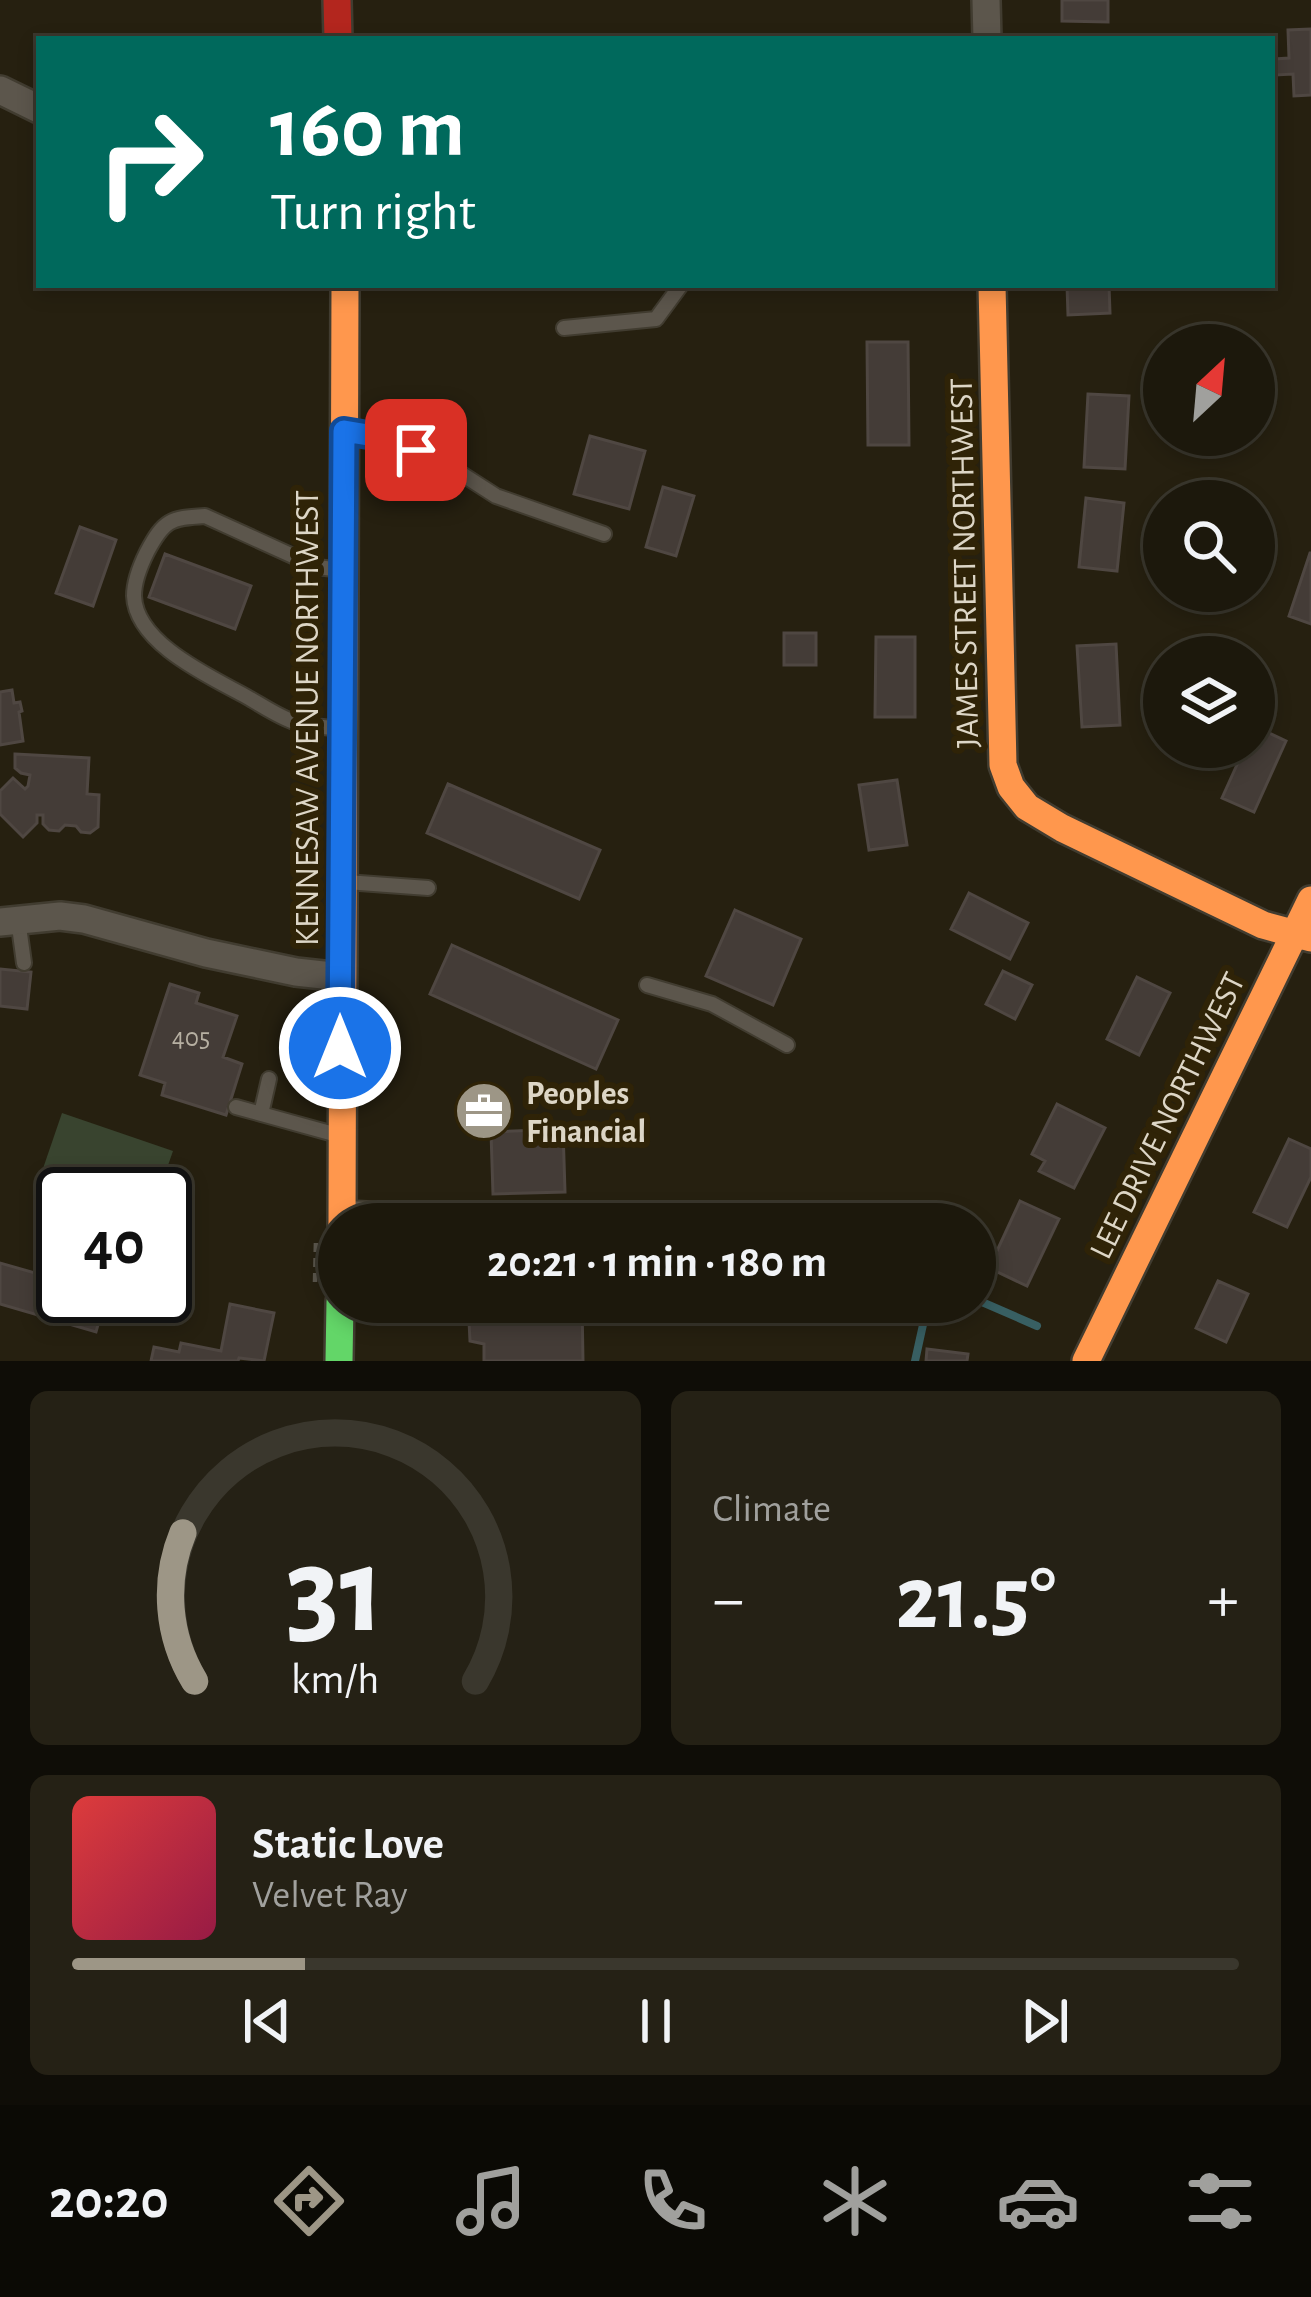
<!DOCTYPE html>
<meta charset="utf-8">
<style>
:root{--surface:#1c180c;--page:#252115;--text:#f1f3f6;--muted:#a0a09d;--line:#3a372d;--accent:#9d9686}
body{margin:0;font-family:"Alegreya Sans",sans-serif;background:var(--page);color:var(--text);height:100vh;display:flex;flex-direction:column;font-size:45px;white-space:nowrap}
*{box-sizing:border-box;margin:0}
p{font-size:39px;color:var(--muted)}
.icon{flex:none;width:66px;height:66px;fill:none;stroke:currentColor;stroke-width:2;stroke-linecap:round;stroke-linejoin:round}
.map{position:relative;height:1361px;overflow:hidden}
.details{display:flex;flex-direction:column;gap:30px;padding:30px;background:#0f0d07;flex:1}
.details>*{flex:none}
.banner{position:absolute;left:36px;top:36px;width:1239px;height:252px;border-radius:0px;box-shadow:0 6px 18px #0003,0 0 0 3px var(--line);background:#00695c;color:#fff;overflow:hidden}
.needle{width:78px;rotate:26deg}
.buttons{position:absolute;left:1143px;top:324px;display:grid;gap:24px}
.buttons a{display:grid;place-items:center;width:132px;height:132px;border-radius:50%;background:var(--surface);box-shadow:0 6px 18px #0003,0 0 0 3px var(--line);font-size:60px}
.speed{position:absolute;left:36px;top:1167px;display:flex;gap:24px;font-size:60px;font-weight:700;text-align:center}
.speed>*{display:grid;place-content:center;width:156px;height:156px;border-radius:50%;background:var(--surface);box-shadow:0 6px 18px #0003,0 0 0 3px var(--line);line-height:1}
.speed .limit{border:6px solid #111;border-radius:18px;background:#fff;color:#111}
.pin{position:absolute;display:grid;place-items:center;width:102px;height:102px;color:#fff;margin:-51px;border-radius:24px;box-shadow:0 6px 18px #0006}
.me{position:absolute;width:132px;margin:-66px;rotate:0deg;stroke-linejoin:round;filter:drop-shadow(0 0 9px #0008)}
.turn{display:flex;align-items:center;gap:42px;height:252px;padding:0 36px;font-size:54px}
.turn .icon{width:156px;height:156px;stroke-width:2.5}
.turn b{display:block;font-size:84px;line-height:102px}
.big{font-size:90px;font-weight:600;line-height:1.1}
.details .card{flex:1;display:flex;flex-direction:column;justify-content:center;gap:18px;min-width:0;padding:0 42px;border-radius:18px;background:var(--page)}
.details .dial{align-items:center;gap:0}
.dial svg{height:312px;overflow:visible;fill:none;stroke:var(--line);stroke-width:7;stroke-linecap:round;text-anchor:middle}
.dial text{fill:var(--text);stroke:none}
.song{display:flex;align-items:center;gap:36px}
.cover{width:144px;height:144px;border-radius:18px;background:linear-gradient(135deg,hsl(0 70% 55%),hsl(340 70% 35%))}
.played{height:12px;border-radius:6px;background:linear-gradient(90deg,var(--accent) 20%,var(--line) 20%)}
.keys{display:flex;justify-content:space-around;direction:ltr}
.heat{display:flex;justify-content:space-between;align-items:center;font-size:66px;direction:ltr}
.details .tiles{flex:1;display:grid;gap:30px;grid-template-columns:1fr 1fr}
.card:last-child{grid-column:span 2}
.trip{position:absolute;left:318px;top:1203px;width:678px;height:120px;border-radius:60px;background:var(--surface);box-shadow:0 6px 18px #0003,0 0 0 3px var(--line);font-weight:600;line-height:120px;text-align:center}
.menu{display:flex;height:192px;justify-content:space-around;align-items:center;background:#0b0a05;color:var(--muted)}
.menu .icon{width:84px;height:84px}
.menu .active{color:var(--accent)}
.menu b{font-size:54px;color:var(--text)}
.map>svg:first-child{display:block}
</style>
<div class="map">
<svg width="1311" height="1361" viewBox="0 0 1311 1361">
<rect width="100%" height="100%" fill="#262010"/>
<path fill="#39442f" d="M62,1113L173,1151L158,1194H63L37,1186Z"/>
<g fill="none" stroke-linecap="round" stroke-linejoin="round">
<path stroke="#385f62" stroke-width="8" d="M975,1299L1037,1326
M915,1361L928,1302"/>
</g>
<path fill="#443c37" stroke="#4f4742" stroke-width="3" d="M1062,0H1108V22L1062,21Z
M1311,29V95L1294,96L1293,74L1276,75L1275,59L1289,58L1288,30Z
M1067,285H1109L1110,313L1068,315Z
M867,342H908L909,445H868Z
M1088,394L1129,396L1125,469L1084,467Z
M590,436L645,451L629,509L574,494Z
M663,487L694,496L676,556L646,547Z
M1086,498L1124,503L1117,571L1079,567Z
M80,527L116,540L93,606L56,593Z
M1310,553H1311V624L1289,616Z
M165,554L251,586L235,629L149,597Z
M784,633H816V665H784Z
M876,637H915V717H875Z
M1116,644L1120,725L1082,727L1077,646Z
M12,690L14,703L20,702L22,711L19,712L23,741L0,745V692Z
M1254,726L1286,741L1254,812L1222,798L1245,747H1254Z
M15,754L89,758L87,794L99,795L98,827L90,833L81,832L76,826L65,825L59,831L49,830L43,824V815H37V823L23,837L0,814V791L13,778L25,789L28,786L30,775L21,773L15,768Z
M897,780L907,845L869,850L859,785Z
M448,784L600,850L579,899L427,833Z
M969,893L1028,923L1010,959L951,929Z
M735,910L801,939L773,1005L706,976Z
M452,945L618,1020L596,1069L430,994Z
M0,969L31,972L27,1009L0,1006Z
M1003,971L1032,985L1015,1019L986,1004Z
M1137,977L1170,993L1139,1055L1107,1039Z
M170,984L199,993L196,1003L237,1016L223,1057L242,1064L226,1115L162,1095L165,1083L140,1075Z
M1057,1104L1105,1128L1074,1188L1039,1171L1045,1161L1032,1154Z
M563,1129L565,1192L493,1194L491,1132Z
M1289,1139L1311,1149V1177L1287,1227L1254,1212Z
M1020,1201L1059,1219L1027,1286L989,1268Z
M63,1257V1296H106L96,1332L0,1304V1263L56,1279Z
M1218,1281L1248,1294L1226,1342L1196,1328Z
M484,1302H582L583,1361H484V1344L470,1341L469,1321L485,1320Z
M230,1304L274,1313L264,1361L239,1358L238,1361H151L154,1347L179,1352L181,1343L221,1351Z
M927,1349L968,1354L967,1361H926Z"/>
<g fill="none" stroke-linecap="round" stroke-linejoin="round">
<defs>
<path id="lane" d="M564,328L656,319L681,285
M349,432L392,439L440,460L496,496L604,534
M342,570L317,567L205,516C170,518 164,520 147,552C141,564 134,581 134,596C136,644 211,677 247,697C263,706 280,718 297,723C312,727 327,727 343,729
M346,882L428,888
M18,919L24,963
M647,985L712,1004L787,1045
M236,1107L341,1136
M261,1114L269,1079
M347,1208L427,1212L615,1210"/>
<path id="street" d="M986,0L987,39
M0,90L39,109
M0,922L60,916L84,919L206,953L296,972L341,977"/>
<path id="fast" d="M339,1361L340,1302"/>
<path id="slow" d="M992,285L1003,765L1011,787L1027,807L1062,828L1263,925L1311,938
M342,1224L345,285
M1086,1361L1311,900"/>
<path id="jam" d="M337,0L338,39"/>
</defs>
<use href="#lane" stroke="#413c30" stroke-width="18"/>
<use href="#street" stroke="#413c30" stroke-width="32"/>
<use href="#fast" stroke="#413c30" stroke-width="32"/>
<use href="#slow" stroke="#413c30" stroke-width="32"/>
<use href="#jam" stroke="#413c30" stroke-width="32"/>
<path stroke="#5a564c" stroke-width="4.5" stroke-dasharray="9 6" stroke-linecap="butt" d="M315,1282L316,1239"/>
<use href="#lane" stroke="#5c564c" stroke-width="14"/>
<use href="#street" stroke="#5c564c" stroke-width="27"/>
<use href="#fast" stroke="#63d668" stroke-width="27"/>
<use href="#slow" stroke="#ff974d" stroke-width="27"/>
<use href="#jam" stroke="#b3261e" stroke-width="27"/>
</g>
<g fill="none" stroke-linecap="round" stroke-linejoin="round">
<defs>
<path id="route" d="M340,1048L344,431L392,439L416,450"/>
</defs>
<use href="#route" stroke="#114b97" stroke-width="30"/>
<use href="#route" stroke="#1a73e8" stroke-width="21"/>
</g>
<defs>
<symbol id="office-disc" viewBox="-11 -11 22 22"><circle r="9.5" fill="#9d9686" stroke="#2f2307"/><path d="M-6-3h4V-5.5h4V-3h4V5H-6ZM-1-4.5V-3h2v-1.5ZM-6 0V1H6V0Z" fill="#fff"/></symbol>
</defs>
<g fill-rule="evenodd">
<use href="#office-disc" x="451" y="1078" width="66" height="66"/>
</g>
<g text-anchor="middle" stroke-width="12" stroke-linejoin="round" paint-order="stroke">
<g font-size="27" fill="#b7b0a2">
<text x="191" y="1046">405</text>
</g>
<g font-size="33" fill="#ddd6c6" stroke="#2f2307">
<text transform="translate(963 563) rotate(-91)" y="12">JAMES STREET NORTHWEST</text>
<text transform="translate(306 718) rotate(-90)" y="12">KENNESAW AVENUE NORTHWEST</text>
<text transform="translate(1166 1115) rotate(-64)" y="12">LEE DRIVE NORTHWEST</text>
</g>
<g font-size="33" font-weight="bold" fill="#ddd6c6" stroke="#2f2307" text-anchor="start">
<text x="526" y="1104">Peoples<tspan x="526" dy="38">Financial</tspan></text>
</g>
</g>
</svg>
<div class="buttons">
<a><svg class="needle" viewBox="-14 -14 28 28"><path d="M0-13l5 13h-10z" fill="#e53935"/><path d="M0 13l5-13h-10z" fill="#a0a09d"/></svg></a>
<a><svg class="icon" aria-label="search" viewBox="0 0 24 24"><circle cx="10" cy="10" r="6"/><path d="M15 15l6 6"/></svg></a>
<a><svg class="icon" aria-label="layers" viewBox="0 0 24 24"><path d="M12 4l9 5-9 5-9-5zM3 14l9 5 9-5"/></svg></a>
</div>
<div class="speed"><div class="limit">40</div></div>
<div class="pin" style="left:416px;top:450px;background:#d93025"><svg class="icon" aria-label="arrive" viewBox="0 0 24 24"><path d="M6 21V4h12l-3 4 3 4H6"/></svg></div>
<svg class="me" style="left:340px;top:1048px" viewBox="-20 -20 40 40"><circle r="17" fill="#1a73e8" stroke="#fff" stroke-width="3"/><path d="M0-11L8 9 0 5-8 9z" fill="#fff"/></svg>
<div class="trip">20:21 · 1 min · 180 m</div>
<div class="banner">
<div class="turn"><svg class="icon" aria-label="right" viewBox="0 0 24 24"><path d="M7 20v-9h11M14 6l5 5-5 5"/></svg><div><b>160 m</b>Turn right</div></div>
</div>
</div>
<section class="details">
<div class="tiles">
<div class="card dial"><svg viewBox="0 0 100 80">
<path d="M14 69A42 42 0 1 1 86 69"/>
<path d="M14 69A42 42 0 0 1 11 31" stroke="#9d9686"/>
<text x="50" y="56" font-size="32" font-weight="700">31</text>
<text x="50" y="72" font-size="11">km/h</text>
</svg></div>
<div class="card"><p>Climate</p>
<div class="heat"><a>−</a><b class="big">21.5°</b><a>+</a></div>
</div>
<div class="card">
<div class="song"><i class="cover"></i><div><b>Static Love</b><p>Velvet Ray</p></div></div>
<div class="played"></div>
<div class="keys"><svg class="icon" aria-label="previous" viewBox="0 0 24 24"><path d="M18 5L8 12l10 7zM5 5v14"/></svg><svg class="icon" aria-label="pause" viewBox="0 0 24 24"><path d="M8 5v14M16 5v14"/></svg><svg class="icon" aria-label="next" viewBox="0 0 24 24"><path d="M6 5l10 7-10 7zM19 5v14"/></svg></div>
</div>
</div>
</section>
<nav class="menu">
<b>20:20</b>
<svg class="icon active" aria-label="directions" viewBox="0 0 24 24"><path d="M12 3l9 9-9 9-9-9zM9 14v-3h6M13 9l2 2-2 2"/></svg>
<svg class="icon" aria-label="music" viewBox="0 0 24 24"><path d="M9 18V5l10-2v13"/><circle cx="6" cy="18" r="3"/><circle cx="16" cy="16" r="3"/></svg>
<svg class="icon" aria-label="phone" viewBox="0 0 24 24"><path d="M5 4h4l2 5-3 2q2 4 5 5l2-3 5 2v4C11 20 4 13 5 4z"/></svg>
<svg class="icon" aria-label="climate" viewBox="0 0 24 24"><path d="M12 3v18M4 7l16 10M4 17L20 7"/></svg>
<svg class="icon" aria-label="car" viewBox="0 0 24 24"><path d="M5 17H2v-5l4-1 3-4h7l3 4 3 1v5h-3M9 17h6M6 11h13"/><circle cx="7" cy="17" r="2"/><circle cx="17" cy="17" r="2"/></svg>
<svg class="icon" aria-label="filters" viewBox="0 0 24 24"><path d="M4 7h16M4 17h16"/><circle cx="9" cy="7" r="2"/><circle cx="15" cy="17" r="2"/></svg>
</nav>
